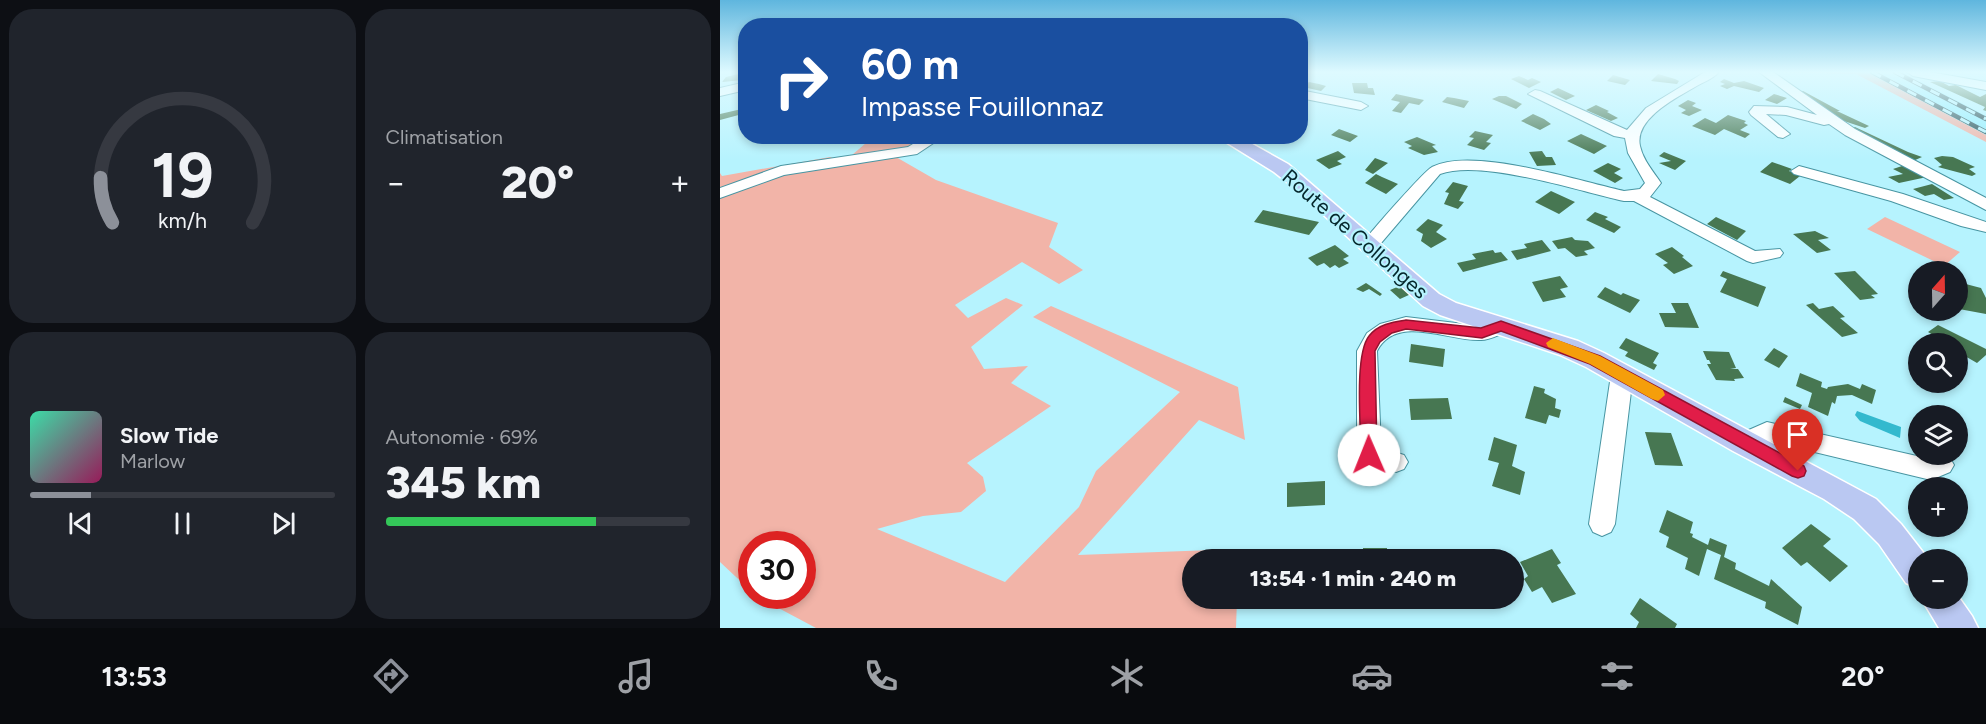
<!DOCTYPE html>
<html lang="fr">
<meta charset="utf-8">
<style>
:root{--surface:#171b24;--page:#20242c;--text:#f1f3f6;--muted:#9ea1a6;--line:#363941;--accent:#8c9099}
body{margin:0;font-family:Figtree,sans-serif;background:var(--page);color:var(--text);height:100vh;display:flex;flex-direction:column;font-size:22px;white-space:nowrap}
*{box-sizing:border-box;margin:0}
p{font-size:20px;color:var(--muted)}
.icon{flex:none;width:33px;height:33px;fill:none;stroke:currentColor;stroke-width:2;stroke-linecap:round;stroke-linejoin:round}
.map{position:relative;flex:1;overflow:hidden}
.side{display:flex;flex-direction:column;gap:9px;padding:9px;background:#0d0f14;width:720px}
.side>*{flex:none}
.top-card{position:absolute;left:18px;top:18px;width:570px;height:126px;border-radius:24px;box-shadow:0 3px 9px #0003;background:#1a4fa0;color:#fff;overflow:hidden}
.needle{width:39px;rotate:20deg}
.controls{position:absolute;left:1188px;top:261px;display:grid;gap:12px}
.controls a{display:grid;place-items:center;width:60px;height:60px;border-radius:50%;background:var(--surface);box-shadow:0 3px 9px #0003;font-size:30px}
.speed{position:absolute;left:18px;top:531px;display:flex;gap:12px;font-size:30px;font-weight:700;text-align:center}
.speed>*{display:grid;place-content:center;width:78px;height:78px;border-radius:50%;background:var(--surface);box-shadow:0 3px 9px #0003;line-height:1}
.speed .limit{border:9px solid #d22;background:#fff;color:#111}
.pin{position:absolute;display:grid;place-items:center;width:51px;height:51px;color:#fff;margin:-62px -26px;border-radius:50% 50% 50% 0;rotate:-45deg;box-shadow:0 0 6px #0007}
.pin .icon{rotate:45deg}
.me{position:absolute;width:66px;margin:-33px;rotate:359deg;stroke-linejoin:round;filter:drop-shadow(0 0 4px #0008)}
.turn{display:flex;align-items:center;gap:21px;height:126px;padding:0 24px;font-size:27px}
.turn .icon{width:78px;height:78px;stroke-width:2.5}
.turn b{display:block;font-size:42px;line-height:51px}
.big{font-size:45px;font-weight:800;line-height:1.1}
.side .tile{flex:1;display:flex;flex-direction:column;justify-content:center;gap:9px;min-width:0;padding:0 21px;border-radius:24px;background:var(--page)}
.side .dial{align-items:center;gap:0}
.dial svg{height:156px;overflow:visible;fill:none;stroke:var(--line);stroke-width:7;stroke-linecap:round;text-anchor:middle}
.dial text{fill:var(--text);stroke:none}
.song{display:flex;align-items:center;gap:18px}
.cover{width:72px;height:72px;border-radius:9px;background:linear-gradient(135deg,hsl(160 70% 55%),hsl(330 70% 35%))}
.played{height:6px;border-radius:3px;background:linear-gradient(90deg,var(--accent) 20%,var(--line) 20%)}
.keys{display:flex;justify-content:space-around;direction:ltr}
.heat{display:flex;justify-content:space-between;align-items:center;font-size:33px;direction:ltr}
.charge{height:9px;border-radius:4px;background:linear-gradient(90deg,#34c759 69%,var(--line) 0)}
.side .tiles{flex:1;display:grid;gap:9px;grid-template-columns:repeat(2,1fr)}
.trip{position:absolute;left:462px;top:549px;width:342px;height:60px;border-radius:30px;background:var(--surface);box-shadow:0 3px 9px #0003;font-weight:800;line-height:60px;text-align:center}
.dock{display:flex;height:96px;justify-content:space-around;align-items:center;background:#090b0e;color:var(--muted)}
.dock .icon{width:42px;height:42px}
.dock .current{color:var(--accent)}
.dock b{font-size:27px;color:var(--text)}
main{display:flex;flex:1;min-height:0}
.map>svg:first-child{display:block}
</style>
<main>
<section class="side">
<div class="tiles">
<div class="tile dial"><svg viewBox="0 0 100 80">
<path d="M14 69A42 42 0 1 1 86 69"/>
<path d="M14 69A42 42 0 0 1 8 46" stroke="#8c9099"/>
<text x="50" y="56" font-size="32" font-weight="700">19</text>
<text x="50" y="72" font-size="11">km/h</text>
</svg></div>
<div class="tile"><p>Climatisation</p>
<div class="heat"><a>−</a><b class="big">20°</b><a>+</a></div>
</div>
<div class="tile">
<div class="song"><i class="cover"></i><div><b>Slow Tide</b><p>Marlow</p></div></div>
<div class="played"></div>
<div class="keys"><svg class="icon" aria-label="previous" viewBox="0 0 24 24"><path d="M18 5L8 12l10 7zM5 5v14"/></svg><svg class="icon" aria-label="pause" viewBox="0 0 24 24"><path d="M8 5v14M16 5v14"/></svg><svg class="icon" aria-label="next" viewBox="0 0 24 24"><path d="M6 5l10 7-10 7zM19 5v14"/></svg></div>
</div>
<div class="tile"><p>Autonomie · 69%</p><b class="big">345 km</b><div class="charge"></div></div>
</div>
</section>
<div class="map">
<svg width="1266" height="628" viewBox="0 0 1266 628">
<rect width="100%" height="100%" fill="#b6f3fe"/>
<path fill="#95eefe" d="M1147,72H1182L1266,116V135Z"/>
<path fill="#f2b4a8" d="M1060,72H1147L1266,135V142L1136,74Z
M153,137H211L191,149L132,155Z
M110,157L128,163L176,157L216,180L338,223L329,247L363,270L339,284L302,262L235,305L248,318L286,298L303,305L251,347L264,369L308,366L291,383L331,406L247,463L263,477L266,491L241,512L203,516L157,529L285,582L359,507L376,471L460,392L313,317L331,306L518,387L525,440L479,420L358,555L519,549V559L472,560V598L517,599L516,628H96L36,596H82V544H32L31,591L0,562V173L2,176Z
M1165,217L1240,252L1224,266L1147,229Z"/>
<path fill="#33b9ce" d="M1137,411L1181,427L1180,438L1140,421L1135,415Z"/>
<path fill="#477752" d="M26,72L22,80L2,82L6,77Z
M938,74L955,79L959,81L957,84L931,81Z
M799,76L808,80L812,78L821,82L809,88L791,79Z
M892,76L893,75L910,80L905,85L887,81Z
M1004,79L1014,83L1024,81L1044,88L1039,92L1014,86L1007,89L1000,86L1005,84L1000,82Z
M1220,81L1229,86L1236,85L1260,97L1266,94V111L1263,110L1265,107L1210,82Z
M589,82L599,84L606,86L601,91L583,87Z
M632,83H647L648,88H653L655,95L634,93Z
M838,88L855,96L846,100L830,92Z
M1083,91L1120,111H1117L1149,126L1145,128L1121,120L1076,92Z
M676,94L704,100L699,105L689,103L681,113L672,111L680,102L671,100Z
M1054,94L1067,98L1057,104L1045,100Z
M779,96H786L802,104L796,109L772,99Z
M727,97L734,98L749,101L744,108L722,102Z
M968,100L976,103L972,106L982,110L969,116L961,113L966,110L958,106Z
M876,105L889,111L887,112L898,118L891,121L866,110Z
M26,108V113L0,120V114Z
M813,114L824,119L831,124L820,130L801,121Z
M1008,115L1026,121L1024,123L1028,125L1020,130L1030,134L1025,138L1004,129L995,135L972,126L985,118L996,123Z
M1135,127L1188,152L1202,157L1193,161L1129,129Z
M619,129L638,136L630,142L611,135Z
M755,131L773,135L766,142L771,143L764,150L747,145L754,138L749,137Z
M861,134L887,146L874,154L847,141Z
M697,137L716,145L712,146L718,152L704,155L688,148L692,146L684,142Z
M618,151L626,157L617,161L622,164L609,169L596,160Z
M822,151L826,157H832L836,165L817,166L809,152Z
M944,152L966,161L955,170L939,163L951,161L939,156Z
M1222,156L1233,157L1255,167L1249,169L1256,174L1252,176L1218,167L1222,165L1214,158Z
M655,158L668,163L653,174L645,170Z
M1052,162L1072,169L1069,171L1080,176L1070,184L1040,172Z
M888,163L901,169L894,173L903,178L895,183L873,171Z
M1185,165L1207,177L1179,183L1168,177L1183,174L1173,169Z
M656,174L662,177L678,184L666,194L645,183Z
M733,182L748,186L739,201L744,202L738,209L724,204L729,193L725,192Z
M1212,184L1234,198L1224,200L1214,194L1205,196L1193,189Z
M831,191L855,202L839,214L815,202Z
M543,210L599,222L589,235L534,222Z
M875,212L888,217L885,219L901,227L894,233L866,220Z
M996,217L1026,231L1017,240L987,224Z
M708,219L723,225L716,232L727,239L711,248L701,241L703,234L696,230Z
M1095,231L1109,238L1098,240L1111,250L1097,253L1073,234Z
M852,237L855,240L868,241L875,248L864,251L868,255L856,257L845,248L838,249L832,241Z
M822,240L831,251L797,260L791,251L807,248L804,244Z
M615,245L629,256L623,259L629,263L619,268L615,265L610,268L604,263L597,266L588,258Z
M952,247L964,256L962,257L973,266L954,274L943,265L948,263L935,254Z
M773,250L775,253L781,252L788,260L743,272L737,263L756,259L752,254Z
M1003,271L1046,287L1038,307L1000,292L1007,279L1000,276Z
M1135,271L1158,294L1151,295L1155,298L1140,300L1114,273Z
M840,276L848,287L840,289L846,297L823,302L812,282Z
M1238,282L1261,288L1266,298V314L1239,309L1238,298L1242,299Z
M646,283L652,287L662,294L660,296L649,289L643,292L636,289Z
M682,285L691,294L680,299L670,290Z
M885,287L901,295L903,293L920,300L910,313L877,297Z
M951,303H968L979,328L945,327L939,313H956Z
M1093,303L1099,309L1113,306L1125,317L1120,318L1138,333L1122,337L1086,305Z
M1218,325L1266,349V355L1257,363L1238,352V344H1228L1208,332Z
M906,338L939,353L933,363L937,365L934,370L905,356L908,352L899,348Z
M691,344L725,349L723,367L689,362Z
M1054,348L1068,356L1059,368L1044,360Z
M983,351L1009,352L1016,368L1010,369H1018L1024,378L1014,379L1015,381L996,380L987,364H991L989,360H987Z
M1080,373L1102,382L1101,387L1107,389L1108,387L1128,384L1140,389L1142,384L1156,390L1152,404L1132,395L1117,396L1115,404L1112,402L1108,416L1088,407L1092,393L1076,386Z
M814,386L825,389L824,393L836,399L835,408L841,410L839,418L829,415L826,424L805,418Z
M1065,397L1082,405L1080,409L1063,402Z
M728,398L732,419L691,420L689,399Z
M925,432L951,433L963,466L935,465Z
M774,437L797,445L792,466L805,472L800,495L772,486L779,463L768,460Z
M605,481V505L567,507V483Z
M947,510L973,522L970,533L973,534L972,537L988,545L990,538L1007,545L1004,557L1016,563L1015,569L1049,586L1051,579L1082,607L1078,625L1045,608L1046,602L994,579L1001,555L987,549L979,576L965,569L968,558L946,547L949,537L939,532Z
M1091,524L1111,539L1103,546L1128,566L1110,582L1087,562L1081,566L1062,548Z
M643,548H667V560H617V552H643Z
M832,549L841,563L837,565L856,594L832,603L822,587L812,592L804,579L808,576L800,562Z
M920,598L957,624L955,628H916L919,622L910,614Z"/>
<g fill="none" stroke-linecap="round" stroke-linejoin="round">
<defs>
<path id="minor" d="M985,72H999C993,79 983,82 975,87C956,98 914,119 920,146C923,160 933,171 941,183L930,197L1035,251L1060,249L1063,253L1060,257L1033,263L1027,261L914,201H904C858,191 762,159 720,174L656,249H644L641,245C649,234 703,172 712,167C752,146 858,181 904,191L920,189L925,183L908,153L905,138L894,136L808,94L815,90L820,91L907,130L926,108Z
M1039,72H1053L1135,129L1266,198V210L1125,135L1109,124L1104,125L1066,115L1046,114L1070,134L1063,138L1058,137L1031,115L1029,112L1034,106L1067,107L1097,115Z
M1187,72H1210L1266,82V90L1193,76Z
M26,82V90L0,96V88Z
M580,90L641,102L648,106L641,110L580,98Z
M206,136H224L197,154L64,175L0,198V188L61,166L188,147Z
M1079,166L1183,194L1266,222V232L1241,226L1171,201L1074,174L1071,171Z
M686,317L761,326L781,319L788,321L791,326L788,331C780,334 770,340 761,340C729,342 677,313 657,351L661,448L684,455L688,462L684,469L676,472L641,462L637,455V351L647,333L660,324Z
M902,367L910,369L913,375L895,524L891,532L882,536L873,532L869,524L891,375L894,369Z
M1047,422L1210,459L1222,455L1230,458L1234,465L1230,472L1211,480L1049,441L1023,453L1015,450L1011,443L1015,436Z"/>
<path id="major" d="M496,136H518L568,164L719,294L736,303L858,341L884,353L1156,499L1181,524L1209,560H1198V588L1186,583L1159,544L1134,519L1104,499L1013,451L866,367L840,355L720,315L703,306L573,187L554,172Z
M1238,596L1252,616L1258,628H1219L1201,598H1238Z"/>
</defs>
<use href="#minor" stroke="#4895a2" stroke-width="2"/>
<use href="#major" stroke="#fff" stroke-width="3"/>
<use href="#minor" fill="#fff" fill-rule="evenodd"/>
<use href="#major" fill="#bac8f2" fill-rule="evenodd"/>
<defs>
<path id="rail" d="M1152,72L1266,132
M1175,72L1266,119"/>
</defs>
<use href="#rail" stroke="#244b51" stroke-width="4.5"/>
<use href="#rail" stroke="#b6f3fe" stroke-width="3" stroke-dasharray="10" stroke-linecap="butt"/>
</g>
<linearGradient id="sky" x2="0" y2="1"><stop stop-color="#5fb6de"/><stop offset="0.45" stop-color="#defaff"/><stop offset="1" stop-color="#defaff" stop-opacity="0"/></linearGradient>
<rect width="1266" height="160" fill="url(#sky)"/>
<path fill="#e11d48" stroke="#92132f" stroke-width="1.5" d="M686,320L761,328L781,321L880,356L1084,466L1086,471L1084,476L1078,478L1072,476L870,364L781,331L762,338L686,329L672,333L660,342L655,351L657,455L655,460H643L641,455C641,428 634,355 649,336C658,324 673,322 686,320Z"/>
<path fill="#f59e0b" d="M833,338L880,356L943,390L945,395L938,401L932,399L870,364L828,347L826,343Z"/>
<g text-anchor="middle" stroke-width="4.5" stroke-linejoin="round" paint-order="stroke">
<g font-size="21" fill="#05272c" stroke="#b6f3fe">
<text transform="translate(635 234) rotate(41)" y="7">Route de Collonges</text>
</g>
</g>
</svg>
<div class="controls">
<a><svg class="needle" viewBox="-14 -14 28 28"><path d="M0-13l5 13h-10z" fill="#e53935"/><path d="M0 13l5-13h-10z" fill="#9ea1a6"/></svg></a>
<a><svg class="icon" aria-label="search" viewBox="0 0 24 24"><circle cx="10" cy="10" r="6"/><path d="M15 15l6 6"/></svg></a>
<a><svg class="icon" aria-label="layers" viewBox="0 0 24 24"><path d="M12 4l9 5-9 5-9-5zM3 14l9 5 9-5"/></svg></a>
<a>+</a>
<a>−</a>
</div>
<div class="speed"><div class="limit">30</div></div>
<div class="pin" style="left:1078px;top:471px;background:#d93025"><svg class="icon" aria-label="arrive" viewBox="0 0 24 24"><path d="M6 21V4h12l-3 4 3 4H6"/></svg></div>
<svg class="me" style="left:649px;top:455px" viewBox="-20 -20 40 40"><circle r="19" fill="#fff"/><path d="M0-13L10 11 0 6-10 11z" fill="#e11d48"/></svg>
<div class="trip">13:54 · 1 min · 240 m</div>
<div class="top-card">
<div class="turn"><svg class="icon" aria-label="right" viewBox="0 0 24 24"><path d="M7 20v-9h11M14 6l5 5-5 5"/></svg><div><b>60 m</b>Impasse Fouillonnaz</div></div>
</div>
</div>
</main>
<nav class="dock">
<b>13:53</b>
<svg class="icon current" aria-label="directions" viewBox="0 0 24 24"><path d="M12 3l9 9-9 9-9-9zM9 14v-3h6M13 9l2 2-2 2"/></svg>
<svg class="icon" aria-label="music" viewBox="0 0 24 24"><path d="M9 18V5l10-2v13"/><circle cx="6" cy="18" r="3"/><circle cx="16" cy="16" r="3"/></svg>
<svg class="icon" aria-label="phone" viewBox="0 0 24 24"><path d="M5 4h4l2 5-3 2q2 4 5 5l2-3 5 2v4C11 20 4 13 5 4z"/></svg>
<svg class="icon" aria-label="climate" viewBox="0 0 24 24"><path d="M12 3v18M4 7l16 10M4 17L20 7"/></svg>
<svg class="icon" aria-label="car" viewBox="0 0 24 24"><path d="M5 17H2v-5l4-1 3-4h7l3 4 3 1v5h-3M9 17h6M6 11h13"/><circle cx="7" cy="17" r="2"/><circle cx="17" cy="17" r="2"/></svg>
<svg class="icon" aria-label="filters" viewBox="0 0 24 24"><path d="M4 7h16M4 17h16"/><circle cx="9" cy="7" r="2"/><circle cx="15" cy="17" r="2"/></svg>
<b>20°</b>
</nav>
